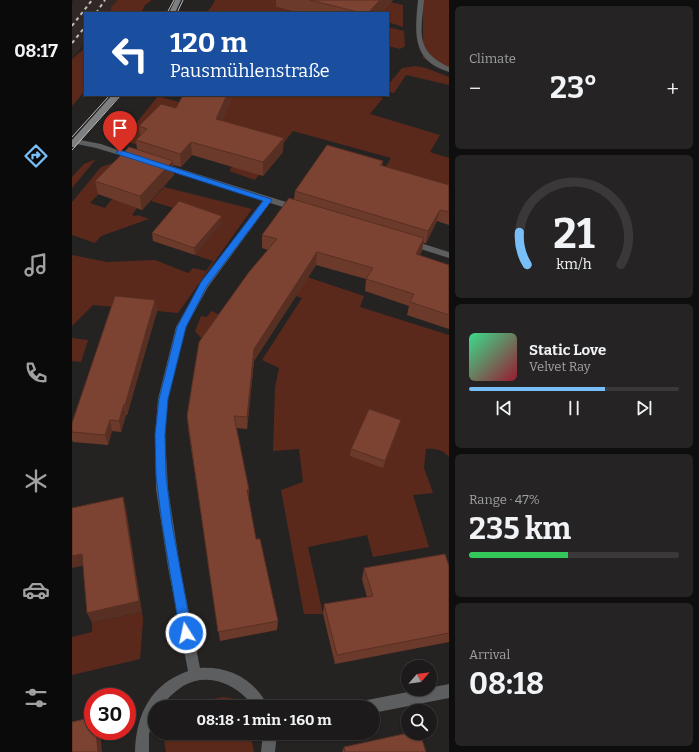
<!DOCTYPE html>
<meta charset="utf-8">
<style>
:root{--surface:#1c1a1a;--page:#252323;--text:#f1f3f6;--muted:#a0a1a2;--line:#3a3839;--accent:#78bff7}
body{margin:0;font-family:Bitter,serif;background:var(--page);color:var(--text);height:100vh;display:flex;flex-direction:column;font-size:15px;white-space:nowrap}
*{box-sizing:border-box;margin:0}
p{font-size:13px;color:var(--muted)}
.icon{flex:none;width:22px;height:22px;fill:none;stroke:currentColor;stroke-width:2;stroke-linecap:round;stroke-linejoin:round}
.map{position:relative;flex:1;overflow:hidden}
.side{display:flex;flex-direction:column;gap:6px;padding:6px;background:#0f0e0e;width:250px}
.side>*{flex:none}
.guide{position:absolute;left:12px;top:12px;width:305px;height:84px;border-radius:0px;box-shadow:0 1px 3px #0004,0 0 0 1px var(--line);background:#1a4fa0;color:#fff;overflow:hidden}
.needle{width:26px;rotate:62deg}
.buttons{position:absolute;left:329px;top:660px;display:grid;gap:8px}
.buttons a{display:grid;place-items:center;width:36px;height:36px;border-radius:50%;background:var(--surface);box-shadow:0 1px 3px #0004,0 0 0 1px var(--line);font-size:20px}
.speed{position:absolute;left:12px;top:688px;display:flex;gap:8px;font-size:20px;font-weight:700;text-align:center}
.speed>*{display:grid;place-content:center;width:52px;height:52px;border-radius:50%;background:var(--surface);box-shadow:0 1px 3px #0004,0 0 0 1px var(--line);line-height:1}
.speed .limit{border:6px solid #d22;background:#fff;color:#111}
.pin{position:absolute;display:grid;place-items:center;width:34px;height:34px;color:#fff;margin:-41px -17px;border-radius:50% 50% 50% 0;rotate:-45deg;box-shadow:0 0 4px #0007}
.pin .icon{rotate:45deg}
.me{position:absolute;width:44px;margin:-22px;rotate:350deg;stroke-linejoin:round;filter:drop-shadow(0 0 3px #0008)}
.turn{display:flex;align-items:center;gap:14px;height:84px;padding:0 20px;font-size:18px}
.turn .icon{width:52px;height:52px;stroke-width:2.5}
.turn b{display:block;font-size:28px;line-height:34px}
.big{font-size:30px;font-weight:700;line-height:1.1}
.side .card{flex:1;display:flex;flex-direction:column;justify-content:center;gap:6px;min-width:0;padding:0 14px;border-radius:6px;background:var(--page)}
.side .dial{align-items:center;gap:0}
.dial svg{height:104px;overflow:visible;fill:none;stroke:var(--line);stroke-width:7;stroke-linecap:round;text-anchor:middle}
.dial text{fill:var(--text);stroke:none}
.song{display:flex;align-items:center;gap:12px}
.cover{width:48px;height:48px;border-radius:6px;background:linear-gradient(135deg,hsl(150 70% 55%),hsl(350 70% 35%))}
.played{height:4px;border-radius:2px;background:linear-gradient(90deg,var(--accent) 65%,var(--line) 65%)}
.keys{display:flex;justify-content:space-around;direction:ltr}
.heat{display:flex;justify-content:space-between;align-items:center;font-size:22px;direction:ltr}
.charge{height:6px;border-radius:3px;background:linear-gradient(90deg,#34c759 47%,var(--line) 0)}
.trip{position:absolute;left:76px;top:700px;width:232px;height:40px;border-radius:20px;background:var(--surface);box-shadow:0 1px 3px #0004,0 0 0 1px var(--line);font-weight:700;line-height:40px;text-align:center}
main{display:flex;flex:1;min-height:0}
.menu{display:flex;flex-direction:column;width:72px;justify-content:space-around;align-items:center;background:#0b0a0a;color:var(--muted)}
.menu .icon{width:28px;height:28px}
.menu .current{color:var(--accent)}
.menu b{font-size:18px;color:var(--text)}
.map>svg:first-child{display:block}
</style>
<main>
<nav class="menu">
<b>08:17</b>
<svg class="icon current" aria-label="directions" viewBox="0 0 24 24"><path d="M12 3l9 9-9 9-9-9zM9 14v-3h6M13 9l2 2-2 2"/></svg>
<svg class="icon" aria-label="music" viewBox="0 0 24 24"><path d="M9 18V5l10-2v13"/><circle cx="6" cy="18" r="3"/><circle cx="16" cy="16" r="3"/></svg>
<svg class="icon" aria-label="phone" viewBox="0 0 24 24"><path d="M5 4h4l2 5-3 2q2 4 5 5l2-3 5 2v4C11 20 4 13 5 4z"/></svg>
<svg class="icon" aria-label="climate" viewBox="0 0 24 24"><path d="M12 3v18M4 7l16 10M4 17L20 7"/></svg>
<svg class="icon" aria-label="car" viewBox="0 0 24 24"><path d="M5 17H2v-5l4-1 3-4h7l3 4 3 1v5h-3M9 17h6M6 11h13"/><circle cx="7" cy="17" r="2"/><circle cx="17" cy="17" r="2"/></svg>
<svg class="icon" aria-label="filters" viewBox="0 0 24 24"><path d="M4 7h16M4 17h16"/><circle cx="9" cy="7" r="2"/><circle cx="15" cy="17" r="2"/></svg>
</nav>
<div class="map">
<svg width="377" height="752" viewBox="0 0 377 752">
<rect width="100%" height="100%" fill="#252222"/>
<path fill="#312825" d="M3,0H46L36,13H13V43L0,58V4Z"/>
<path fill="#5b291b" d="M46,0H80L73,5L69,13H37L40,6Z
M143,0H211L204,7L228,13H134L140,6Z
M351,0H377V70L351,58Z
M314,1L331,5V27L316,22V13H308Z
M316,27L332,31L333,46L328,49L316,46Z
M13,43V91L0,106V59L12,49L11,47Z
M344,66L354,68L377,77V85L334,75L322,93L316,92V85L330,68Z
M151,95H300L311,98L298,114L368,135L358,152L377,158V188L306,179L319,158L221,131L183,180L157,171L185,134L78,149L56,142L53,140L54,136L86,96L134,110Z
M24,159L0,188V177L12,164Z
M41,163L48,172L18,203L33,208L40,199L65,208L60,215L64,216L66,215L77,219L29,236L23,243L0,235V202L29,167Z
M92,187L180,209L106,313L21,305L0,326V255L35,262L83,260L116,273L121,268L134,271L141,261L123,255L150,223L79,201Z
M226,274L292,296L288,307L377,335V457C372,450 363,448 354,449L352,468L361,493L341,495L357,547L301,557L295,535L236,547L251,614H232L209,490L231,482L227,449L201,451L203,387L207,368L190,360L230,298L214,293Z
M139,311L154,318L134,339L128,337L123,331L129,316L135,317Z
M0,338L16,340L9,362L0,361Z
M70,612L71,621L68,659L0,675V637L20,632V623Z
M151,697C160,698 167,699 173,707H104Z
M91,733H178L182,752H94Z"/>
<g fill="none" stroke-linecap="round" stroke-linejoin="round">
<path fill="#5d5e5f" fill-rule="evenodd" d="M346,0H352C349,33 343,51 377,67V72C339,61 343,32 346,0Z
M3,139L29,144L68,158L64,160L24,148L0,143V140Z
M87,164H93L227,206L228,208L224,211L198,203L136,287L114,327L96,399L93,435L96,489L108,567L128,668C157,666 184,680 196,707H182C166,685 137,671 111,686C102,692 95,699 88,707H83V716L77,734V752H63C64,714 79,684 116,671L96,567L84,489L83,435L86,399L104,327L129,283L191,200L87,168Z
M339,240L377,252V258L336,245L335,243L336,241Z
M377,684V698L301,713V707H288L290,702L295,700Z
M191,733H205L203,752H189Z"/>
<path fill="#7e7f81" fill-rule="evenodd" d="M103,0H109L103,13H97Z
M40,95H48L3,147H0V140Z"/>
<path stroke="#bfbdbd" stroke-width="1" d="M95,13L102,0
M105,13L111,0
M0,137L38,95
M0,150L49,95"/>
<path stroke="#bfbdbd" stroke-width="2" stroke-dasharray="3.5 3.5" stroke-linecap="butt" d="M24,13L33,0
M0,26L20,0
M0,43L13,27"/>
</g>
<path fill="#6c3a2b" d="M204,0H321L309,13H228L204,7Z
M111,95H161L150,121L211,152L191,176L120,155L109,167L101,165L102,175L70,210L26,194L23,181L65,150L64,140L68,136L67,126L104,108Z
M311,161L310,166L377,185V225L365,221L354,243H351L350,251L347,256L377,265V329L335,315L337,306L293,291L294,279L244,265L182,361L175,429L164,428L184,539L206,621L205,630L148,641L116,428L196,250L190,248V235L222,199L223,191Z
M150,216V223L123,255L81,241L80,233Z
M83,300L85,311L55,415H54L49,432L40,431L36,445L1,442L0,440V423Z
M327,427L311,468L278,456L279,449Z
M377,566V642L263,664L251,614L252,604L295,597L290,579L292,568Z
M272,747L354,752H270Z"/>
<path fill="#582f23" d="M308,0H321L309,13H296Z
M155,95H161L145,133L144,119Z
M212,138L211,152L191,176V162Z
M119,142L120,155L109,167L108,154Z
M101,161L102,175L70,210L68,196Z
M368,210L365,221L354,243L356,231Z
M150,216V223L123,255L122,248Z
M352,238L350,251L341,267L344,254Z
M245,252L244,265L182,361L175,429V417L182,349Z
M83,300L85,311L55,415L53,405Z
M52,404L54,415L49,432L47,421Z
M38,420L40,431L36,445L33,435Z
M329,420L327,427L311,468L313,461Z
M175,490H177V501Z
M51,497L54,508L70,612L20,623L15,613Z
M10,554L14,565L0,568V556Z
M24,731H28L30,752H26Z"/>
<path fill="#7d4332" stroke="#582f23" d="M238,0H308L296,13H290Z
M111,95H155L144,119L212,138L191,162L119,142L108,154L64,140L75,129L67,126L89,104L104,108Z
M255,145L311,161L308,165L377,185V212L368,210L356,231L223,191Z
M57,147L101,161L68,196L23,181Z
M217,198L352,238L344,254L377,265V315L338,302L342,294L294,279L301,268L245,252L182,349L175,417L162,416L177,490H175L184,539H188L206,621L146,632L115,416L127,342L177,272L205,239L190,235Z
M107,201L150,216L122,248L80,233Z
M43,296L83,300L53,405L52,404L47,421L38,420L33,435L0,432V423Z
M297,409L329,420L313,461L279,449Z
M51,497L67,601L15,613L10,554L0,556V508Z
M373,554L377,566V633L265,655L252,604L301,596L292,568Z
M21,717V731H24L26,752H0V722Z
M336,733H348L354,752H273L272,747Z"/>
<path fill="#1a73e8" stroke="#114b97" d="M48,150L199,199L200,200L135,286L114,327L96,399L93,435L94,476L100,524L120,633L118,637L114,638L110,637L108,633L90,524L84,476L83,435L87,399L105,327L129,282L191,201L45,154V151Z"/>
</svg>
<div class="buttons">
<a><svg class="needle" viewBox="-14 -14 28 28"><path d="M0-13l5 13h-10z" fill="#e53935"/><path d="M0 13l5-13h-10z" fill="#a0a1a2"/></svg></a>
<a><svg class="icon" aria-label="search" viewBox="0 0 24 24"><circle cx="10" cy="10" r="6"/><path d="M15 15l6 6"/></svg></a>
</div>
<div class="speed"><div class="limit">30</div></div>
<div class="pin" style="left:48px;top:152px;background:#d93025"><svg class="icon" aria-label="arrive" viewBox="0 0 24 24"><path d="M6 21V4h12l-3 4 3 4H6"/></svg></div>
<svg class="me" style="left:114px;top:633px" viewBox="-20 -20 40 40"><circle r="17" fill="#1a73e8" stroke="#fff" stroke-width="3"/><path d="M0-11L8 9 0 5-8 9z" fill="#fff"/></svg>
<div class="trip">08:18 · 1 min · 160 m</div>
<div class="guide">
<div class="turn"><svg class="icon" aria-label="left" viewBox="0 0 24 24"><path d="M17 20v-9H6M10 6l-5 5 5 5"/></svg><div><b>120 m</b>Pausmühlenstraße</div></div>
</div>
</div>
<section class="side">
<div class="card"><p>Climate</p>
<div class="heat"><a>−</a><b class="big">23°</b><a>+</a></div>
</div>
<div class="card dial"><svg viewBox="0 0 100 80">
<path d="M14 69A42 42 0 1 1 86 69"/>
<path d="M14 69A42 42 0 0 1 8 44" stroke="#78bff7"/>
<text x="50" y="56" font-size="32" font-weight="700">21</text>
<text x="50" y="72" font-size="11">km/h</text>
</svg></div>
<div class="card">
<div class="song"><i class="cover"></i><div><b>Static Love</b><p>Velvet Ray</p></div></div>
<div class="played"></div>
<div class="keys"><svg class="icon" aria-label="previous" viewBox="0 0 24 24"><path d="M18 5L8 12l10 7zM5 5v14"/></svg><svg class="icon" aria-label="pause" viewBox="0 0 24 24"><path d="M8 5v14M16 5v14"/></svg><svg class="icon" aria-label="next" viewBox="0 0 24 24"><path d="M6 5l10 7-10 7zM19 5v14"/></svg></div>
</div>
<div class="card"><p>Range · 47%</p><b class="big">235 km</b><div class="charge"></div></div>
<div class="card"><p>Arrival</p><b class="big">08:18</b></div>
</section>
</main>
